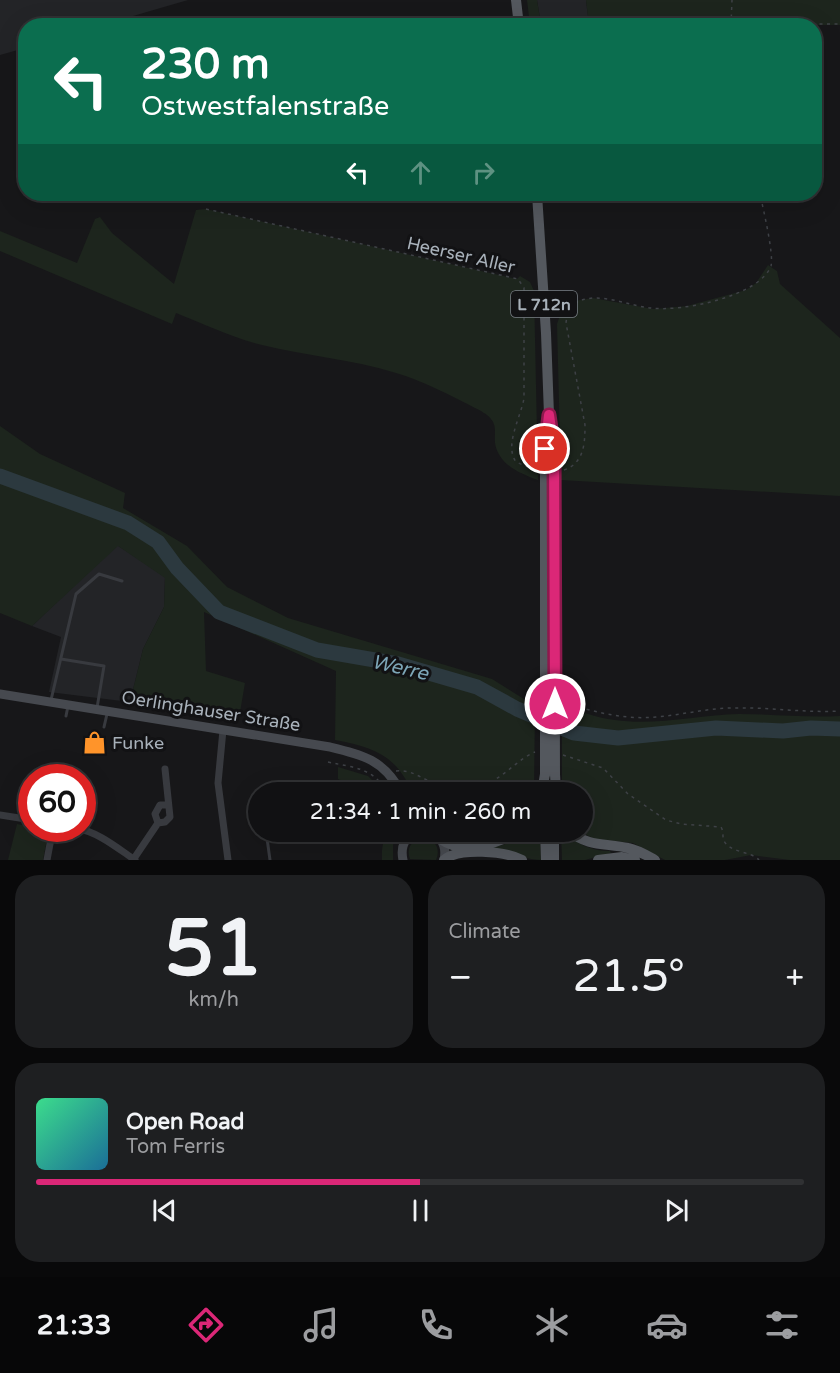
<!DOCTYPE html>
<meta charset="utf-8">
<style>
:root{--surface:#111113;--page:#1e1f21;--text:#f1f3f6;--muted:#9c9da0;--line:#303133;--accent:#db2777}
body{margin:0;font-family:"Varela Round",sans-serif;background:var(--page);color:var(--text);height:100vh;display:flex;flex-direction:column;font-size:22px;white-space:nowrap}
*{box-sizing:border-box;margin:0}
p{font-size:20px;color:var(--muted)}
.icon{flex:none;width:33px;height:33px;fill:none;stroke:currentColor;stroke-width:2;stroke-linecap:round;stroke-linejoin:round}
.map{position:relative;height:860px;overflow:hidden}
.sheet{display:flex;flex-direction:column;gap:15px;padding:15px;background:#09090a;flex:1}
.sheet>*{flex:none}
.hud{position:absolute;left:18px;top:18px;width:804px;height:183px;border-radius:24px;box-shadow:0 6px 24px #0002,0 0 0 2px var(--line);background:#0b6e4f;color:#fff;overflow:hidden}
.speed{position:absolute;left:18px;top:764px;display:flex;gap:12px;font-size:30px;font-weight:700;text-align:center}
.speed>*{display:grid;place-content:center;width:78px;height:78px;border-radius:50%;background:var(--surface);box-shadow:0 6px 24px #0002,0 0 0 2px var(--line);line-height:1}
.speed .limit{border:9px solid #d22;background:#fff;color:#111}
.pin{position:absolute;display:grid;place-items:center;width:51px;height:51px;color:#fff;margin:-26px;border:3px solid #fff;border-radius:50%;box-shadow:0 2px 6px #0007}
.me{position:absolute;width:66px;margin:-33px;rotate:0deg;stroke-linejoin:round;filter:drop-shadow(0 0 4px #0008)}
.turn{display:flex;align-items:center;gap:21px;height:126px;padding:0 24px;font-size:27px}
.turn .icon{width:78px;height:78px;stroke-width:2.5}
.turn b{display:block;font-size:42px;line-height:51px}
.lanes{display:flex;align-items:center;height:57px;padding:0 24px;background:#0003;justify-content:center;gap:30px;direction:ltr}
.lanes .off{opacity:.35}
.big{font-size:45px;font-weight:600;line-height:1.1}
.sheet .tile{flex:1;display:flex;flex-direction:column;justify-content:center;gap:9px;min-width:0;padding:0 21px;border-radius:24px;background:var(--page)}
.sheet .dial{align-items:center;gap:0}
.dial b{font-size:78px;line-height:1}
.song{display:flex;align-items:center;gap:18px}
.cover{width:72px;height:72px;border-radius:9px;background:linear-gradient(135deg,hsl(150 70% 55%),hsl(200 70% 35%))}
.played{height:6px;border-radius:3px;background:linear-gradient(90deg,var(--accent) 50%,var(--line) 50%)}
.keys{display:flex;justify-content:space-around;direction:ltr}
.heat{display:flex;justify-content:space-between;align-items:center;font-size:33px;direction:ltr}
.sheet .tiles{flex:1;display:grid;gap:15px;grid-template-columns:1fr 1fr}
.tile:last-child{grid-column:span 2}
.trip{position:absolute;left:248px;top:782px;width:345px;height:60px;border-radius:30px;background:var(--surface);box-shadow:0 6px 24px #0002,0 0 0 2px var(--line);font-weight:600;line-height:60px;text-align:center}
.dock{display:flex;height:96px;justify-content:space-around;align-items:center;background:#070708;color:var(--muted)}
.dock .icon{width:42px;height:42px}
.dock .on{color:var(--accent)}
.dock b{font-size:27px;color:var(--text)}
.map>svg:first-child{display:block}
</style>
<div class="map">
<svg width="840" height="860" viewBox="0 0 840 860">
<rect width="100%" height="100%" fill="#171719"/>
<path fill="#232427" d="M0,0H188L102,25L26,26L25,48L0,55Z
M537,0H586L589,25H541Z
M117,545L165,577L164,607L143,649L130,702L49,692L61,637L32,626Z"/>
<path fill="#1d251d" d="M527,0H537L541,25H530Z
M586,0H840V25H589Z
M206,209L517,279L520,276L530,282L534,291L538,480C525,475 508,469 500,456C486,435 509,424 475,408C452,396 421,380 396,373C352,359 306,356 262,345C233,338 204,324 176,313L172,324L0,251V231L77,263L95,219L100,217L112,233L174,284L196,210Z
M768,265L777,271L780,284L840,338V496L561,480L557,324L563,306L574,301L593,298L653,309L687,306L746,290L756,283Z
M0,426L40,454L125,493L123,508L187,546L227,587L288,618L492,679L535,706L534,792H412C396,755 373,747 335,740L336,671L204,612L206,671L245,683L239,718L130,702L143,649L164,607L165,578L118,546L32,626L0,613Z
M562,705C579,711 597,718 615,720C654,726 699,715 739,714C773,714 806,718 840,716V860H790L751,855L725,860H665L633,843L595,839L578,831H582V792H562Z
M338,767L368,776L384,792H367L338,779Z
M17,824L44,829L47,839L43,860H8Z
M385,831H399L393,845V860H382V850Z
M441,831H503C484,840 458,848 441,831Z
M531,831H540L541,860C525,860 508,851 491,848L513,842Z
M563,831C577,844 591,851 610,851L611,853L585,860H562L561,832Z
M423,837C435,839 441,848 436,860L410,859C406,849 411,840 423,837Z"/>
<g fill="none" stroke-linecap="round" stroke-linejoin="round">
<path stroke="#2c393f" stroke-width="15" d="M0,476L128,523L158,542L177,568L219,612L317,650L398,664L477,687L517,709L574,733L618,738L716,728L783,731L811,728L840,729"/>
<path stroke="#3e4146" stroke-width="1.5" stroke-dasharray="3 4.5" stroke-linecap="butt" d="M542,25L840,24
M731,25L732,0
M206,209L518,279L524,288V398C521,417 504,445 516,462L535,470
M564,470C584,463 585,444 585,425L566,323C567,314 569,305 579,301C601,292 629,306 651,308C680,312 759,297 771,266C774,254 763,208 760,194
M565,703C595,712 624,720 656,717C682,715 707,708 734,708C769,707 804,713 840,711
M563,755L603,768L628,794L666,820L681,824L721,827C724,832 722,836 724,841C730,853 751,851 759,860
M328,762C355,768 371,767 388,792
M396,771C410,770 416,775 427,780C443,786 467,789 483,785C503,779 516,760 535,752"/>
<path stroke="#383a3f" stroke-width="3" d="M61,659L104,666L97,708
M51,700L76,594L99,574L122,581
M66,716L68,706
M104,727L107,714
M266,831L270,860"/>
<path stroke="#383a3f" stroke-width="7" d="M223,730L218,783L228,860
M0,815L32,820
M158,823L155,814L160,805H168
M76,828C98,832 116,847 135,860
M47,860L53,828
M133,860L158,823L165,822L170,817L165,769"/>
<path stroke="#46494f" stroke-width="9" d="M0,694L330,747C363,755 384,760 401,792
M428,831C442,836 447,846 444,860
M403,860C400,846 405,836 418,831"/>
<path stroke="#54585e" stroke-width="10" d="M516,0L519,26
M537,194L546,333L549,415L554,449
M545,449L548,421
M555,774L556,792
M542,792L545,774
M545,831L546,860
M569,831C588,847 606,843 628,848C638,850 646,855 655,860
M442,840C461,854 500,844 517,831
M444,860C459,847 505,851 522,860
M554,860V831
M598,860L622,857L635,860"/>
<path stroke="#54585e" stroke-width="10" d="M554,449L555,774
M545,774V449"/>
</g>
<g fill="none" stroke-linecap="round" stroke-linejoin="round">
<defs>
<path id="route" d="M545,449L549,415L554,449L555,704"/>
</defs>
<use href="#route" stroke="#8e194d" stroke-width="15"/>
<use href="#route" stroke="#db2777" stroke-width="10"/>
</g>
<defs>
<symbol id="shop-bare" viewBox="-9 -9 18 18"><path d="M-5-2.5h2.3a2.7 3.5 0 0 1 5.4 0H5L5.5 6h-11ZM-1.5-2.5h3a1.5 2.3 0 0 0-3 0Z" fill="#ff942a" stroke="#121214" stroke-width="2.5" paint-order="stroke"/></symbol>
</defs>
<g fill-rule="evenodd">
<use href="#shop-bare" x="78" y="726" width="33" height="33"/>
</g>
<g text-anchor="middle" stroke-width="6" stroke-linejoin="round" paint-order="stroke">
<rect fill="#121214" stroke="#7b8188" stroke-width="1.5" x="511" y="291" width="66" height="26" rx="4.5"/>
<g font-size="16" font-weight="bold" fill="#a8b1ba">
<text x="544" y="310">L 712n</text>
</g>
<g font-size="18" fill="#a8b1ba" stroke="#121214">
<text transform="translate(461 255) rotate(13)" y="6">Heerser Aller</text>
<text transform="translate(211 711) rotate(9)" y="6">Oerlinghauser Straße</text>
</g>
<g font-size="18" fill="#a8b1ba" stroke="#121214" text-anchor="start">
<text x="112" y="749">Funke</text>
</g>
<g font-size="20" font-style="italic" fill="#7da6b7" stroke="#121214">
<text transform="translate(400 667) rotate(13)" y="7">Werre</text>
</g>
</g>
</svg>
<div class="speed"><div class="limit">60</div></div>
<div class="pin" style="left:545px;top:449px;background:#d93025"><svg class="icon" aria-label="arrive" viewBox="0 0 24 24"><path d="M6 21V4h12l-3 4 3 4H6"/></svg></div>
<svg class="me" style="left:555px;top:704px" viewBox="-20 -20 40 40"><circle r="17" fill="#db2777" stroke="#fff" stroke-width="3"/><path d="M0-11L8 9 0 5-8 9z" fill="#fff"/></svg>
<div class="trip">21:34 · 1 min · 260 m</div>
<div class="hud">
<div class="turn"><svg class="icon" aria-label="left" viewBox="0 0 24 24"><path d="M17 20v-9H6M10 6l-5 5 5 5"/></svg><div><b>230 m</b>Ostwestfalenstraße</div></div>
<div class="lanes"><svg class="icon" aria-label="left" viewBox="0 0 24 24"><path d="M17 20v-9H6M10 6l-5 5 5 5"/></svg><svg class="icon off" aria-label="ahead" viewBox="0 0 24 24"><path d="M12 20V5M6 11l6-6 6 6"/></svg><svg class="icon off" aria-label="right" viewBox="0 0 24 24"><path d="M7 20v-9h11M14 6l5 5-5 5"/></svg></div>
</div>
</div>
<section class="sheet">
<div class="tiles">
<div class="tile dial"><b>51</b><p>km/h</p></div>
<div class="tile"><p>Climate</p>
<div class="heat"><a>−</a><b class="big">21.5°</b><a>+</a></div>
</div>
<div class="tile">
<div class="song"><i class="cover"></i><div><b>Open Road</b><p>Tom Ferris</p></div></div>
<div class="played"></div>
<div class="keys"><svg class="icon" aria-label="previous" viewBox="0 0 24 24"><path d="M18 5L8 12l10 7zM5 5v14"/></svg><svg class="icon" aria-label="pause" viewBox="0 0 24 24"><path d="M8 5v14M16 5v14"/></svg><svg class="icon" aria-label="next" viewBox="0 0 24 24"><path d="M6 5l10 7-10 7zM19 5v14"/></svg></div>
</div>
</div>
</section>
<nav class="dock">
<b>21:33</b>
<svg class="icon on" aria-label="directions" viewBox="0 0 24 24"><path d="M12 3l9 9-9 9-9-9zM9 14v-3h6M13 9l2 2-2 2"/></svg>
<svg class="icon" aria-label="music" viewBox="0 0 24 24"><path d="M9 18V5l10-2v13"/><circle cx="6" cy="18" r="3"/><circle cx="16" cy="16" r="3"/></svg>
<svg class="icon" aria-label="phone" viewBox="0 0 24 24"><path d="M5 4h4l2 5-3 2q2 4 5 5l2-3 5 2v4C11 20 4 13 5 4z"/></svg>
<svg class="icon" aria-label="climate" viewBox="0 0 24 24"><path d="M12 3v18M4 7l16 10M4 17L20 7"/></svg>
<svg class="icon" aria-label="car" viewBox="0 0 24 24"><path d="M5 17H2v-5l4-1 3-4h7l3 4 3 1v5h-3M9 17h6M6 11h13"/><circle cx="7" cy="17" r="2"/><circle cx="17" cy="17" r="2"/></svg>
<svg class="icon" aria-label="filters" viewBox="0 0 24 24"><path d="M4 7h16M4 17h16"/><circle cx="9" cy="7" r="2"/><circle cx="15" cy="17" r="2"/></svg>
</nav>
